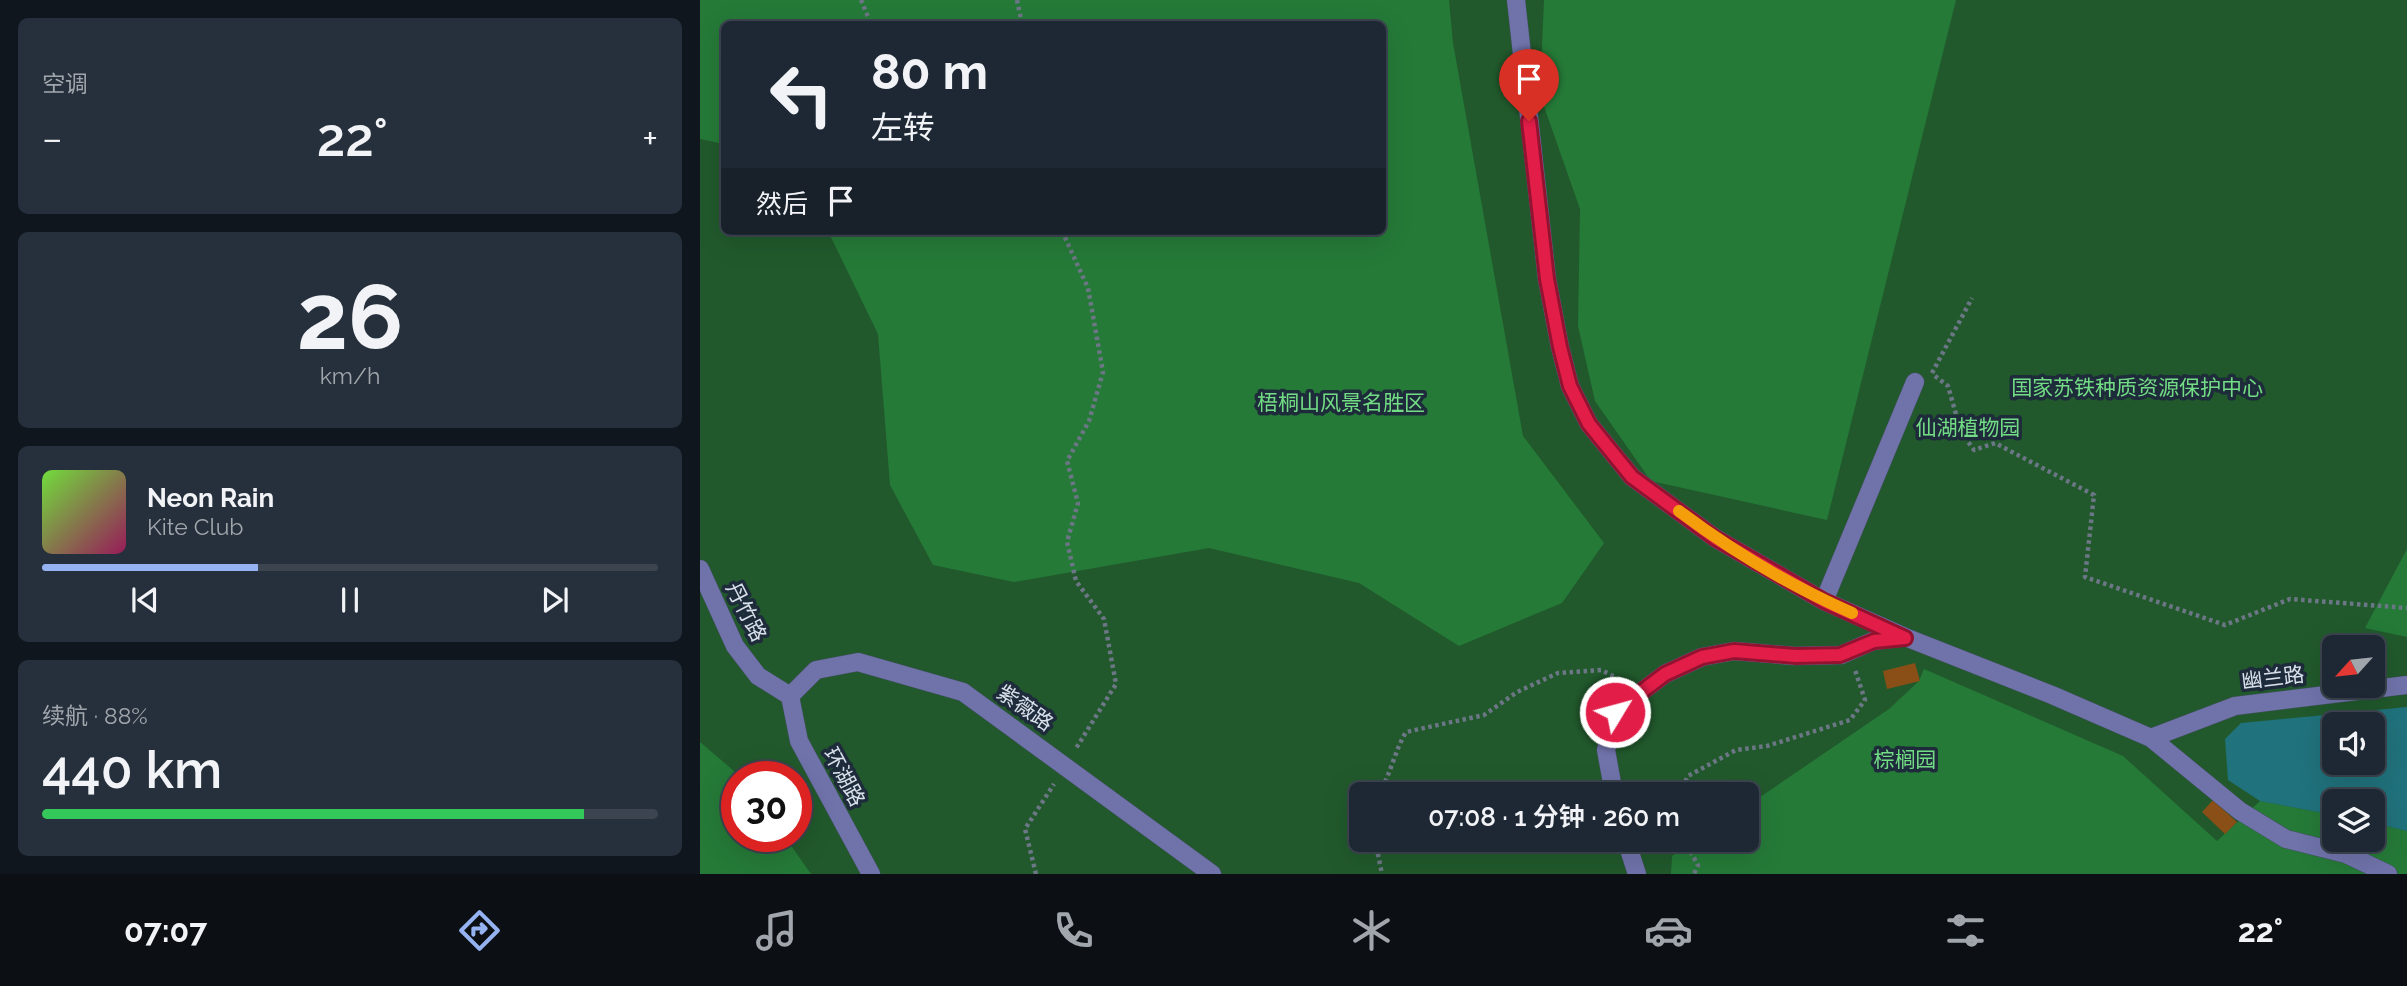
<!DOCTYPE html>
<html lang="zh">
<meta charset="utf-8">
<style>
:root{--surface:#1e2834;--page:#26303c;--text:#f1f3f6;--muted:#a1a6ac;--line:#3c444f;--accent:#95b2f1}
body{margin:0;font-family:Raleway,"Noto Sans SC",sans-serif;background:var(--page);color:var(--text);height:100vh;display:flex;flex-direction:column;font-size:26px;white-space:nowrap}
*{box-sizing:border-box;margin:0}
p{font-size:23px;color:var(--muted)}
.icon{flex:none;width:38px;height:38px;fill:none;stroke:currentColor;stroke-width:2;stroke-linecap:round;stroke-linejoin:round}
.map{position:relative;flex:1;overflow:hidden}
.side{display:flex;flex-direction:column;gap:18px;padding:18px;background:#10161d;width:700px}
.side>*{flex:none}
.top-card{position:absolute;left:21px;top:21px;width:665px;height:214px;border-radius:10px;box-shadow:0 7px 28px #0002,0 0 0 2px var(--line);background:#1e2834;color:var(--text);overflow:hidden}
.needle{width:46px;rotate:243deg}
.tools{position:absolute;left:1622px;top:635px;display:grid;gap:14px}
.tools a{display:grid;place-items:center;width:63px;height:63px;border-radius:10px;background:var(--surface);box-shadow:0 7px 28px #0002,0 0 0 2px var(--line);font-size:35px}
.speed{position:absolute;left:21px;top:761px;display:flex;gap:14px;font-size:35px;font-weight:700;text-align:center}
.speed>*{display:grid;place-content:center;width:91px;height:91px;border-radius:50%;background:var(--surface);box-shadow:0 7px 28px #0002,0 0 0 2px var(--line);line-height:1}
.speed .limit{border:10px solid #d22;background:#fff;color:#111}
.pin{position:absolute;display:grid;place-items:center;width:60px;height:60px;color:#fff;margin:-72px -30px;border-radius:50% 50% 50% 0;rotate:-45deg;box-shadow:0 0 7px #0007}
.pin .icon{rotate:45deg}
.me{position:absolute;width:77px;margin:-38px;rotate:53deg;stroke-linejoin:round;filter:drop-shadow(0 0 5px #0008)}
.turn{display:flex;align-items:center;gap:24px;height:147px;padding:0 35px;font-size:32px}
.turn .icon{width:91px;height:91px;stroke-width:2.5}
.turn b{display:block;font-size:49px;line-height:60px}
.then{display:flex;align-items:center;height:66px;padding:0 35px;background:#0003;gap:14px;font-size:26px}
.big{font-size:52px;font-weight:600;line-height:1.1}
.side .card{flex:1;display:flex;flex-direction:column;justify-content:center;gap:10px;min-width:0;padding:0 24px;border-radius:10px;background:var(--page)}
.side .dial{align-items:center;gap:0}
.dial b{font-size:91px;line-height:1}
.song{display:flex;align-items:center;gap:21px}
.cover{width:84px;height:84px;border-radius:10px;background:linear-gradient(135deg,hsl(100 70% 55%),hsl(330 70% 35%))}
.played{height:7px;border-radius:4px;background:linear-gradient(90deg,var(--accent) 35%,var(--line) 35%)}
.keys{display:flex;justify-content:space-around;direction:ltr}
.heat{display:flex;justify-content:space-between;align-items:center;font-size:38px;direction:ltr}
.charge{height:10px;border-radius:5px;background:linear-gradient(90deg,#34c759 88%,var(--line) 0)}
.trip{position:absolute;left:649px;top:782px;width:410px;height:70px;border-radius:10px;background:var(--surface);box-shadow:0 7px 28px #0002,0 0 0 2px var(--line);font-weight:600;line-height:70px;text-align:center}
.tab-bar{display:flex;height:112px;justify-content:space-around;align-items:center;background:#0c1015;color:var(--muted)}
.tab-bar .icon{width:49px;height:49px}
.tab-bar .on{color:var(--accent)}
.tab-bar b{font-size:32px;color:var(--text)}
main{display:flex;flex:1;min-height:0}
.map>svg:first-child{display:block}
</style>
<main>
<section class="side">
<div class="card"><p>空调</p>
<div class="heat"><a>−</a><b class="big">22°</b><a>+</a></div>
</div>
<div class="card dial"><b>26</b><p>km/h</p></div>
<div class="card">
<div class="song"><i class="cover"></i><div><b>Neon Rain</b><p>Kite Club</p></div></div>
<div class="played"></div>
<div class="keys"><svg class="icon" aria-label="previous" viewBox="0 0 24 24"><path d="M18 5L8 12l10 7zM5 5v14"/></svg><svg class="icon" aria-label="pause" viewBox="0 0 24 24"><path d="M8 5v14M16 5v14"/></svg><svg class="icon" aria-label="next" viewBox="0 0 24 24"><path d="M6 5l10 7-10 7zM19 5v14"/></svg></div>
</div>
<div class="card"><p>续航 · 88%</p><b class="big">440 km</b><div class="charge"></div></div>
</section>
<div class="map">
<svg width="1707" height="874" viewBox="0 0 1707 874">
<rect width="100%" height="100%" fill="#283545"/>
<path fill="#21592c" fill-rule="evenodd" d="M0,0H1707V874H0ZM24,24H682V231H24ZM1634,648H1673V686H1634ZM1634,724H1673V763H1634ZM37,777H96V836H37ZM662,794H1046V840H662ZM1634,802H1673V840H1634Z"/>
<path fill="#257a38" d="M0,0H749L753,43L823,436L904,543L862,603L759,646L659,583L509,548L314,582L233,565L190,485L178,334L128,231H682V24H24V144L0,139Z
M844,0H1256L1127,520L951,481L895,401L878,326L880,209L840,95Z
M1707,549V637L1665,628Z
M1224,669L1423,756L1517,841L1560,801L1634,815V840H1673V823L1707,831V874H971L972,856L996,840H1046L1047,806L1189,709L1219,681Z
M0,742L41,777H37V836L85,837L111,874H0Z"/>
<path fill="#20727c" fill-rule="evenodd" d="M1707,707V831L1673,823V802H1634V815L1560,801L1528,780L1525,739L1541,723ZM1634,724H1673V763H1634Z"/>
<path fill="#894f16" d="M1215,663L1220,681L1187,689L1183,671Z
M1513,800L1537,822L1525,834L1502,812Z"/>
<g fill="none" stroke-linecap="round" stroke-linejoin="round">
<defs>
<path id="minor" d="M816,0L847,279L860,347L870,386L889,424L932,477L1015,538L1124,601L1205,637
M0,569L35,646L58,676L90,696
M1124,601L1215,382
M90,696L116,670L158,662L263,692L512,874
M90,696L99,741L171,874
M1451,738L1535,706L1707,685
M914,794L906,750L915,712L965,674L1002,657L1034,651L1095,656L1141,655L1173,641L1205,637L1352,695L1451,738L1540,811L1586,839L1646,854L1688,874
M926,840L937,874"/>
</defs>
<use href="#minor" stroke="#445160" stroke-width="19"/>
<path stroke="#6c7785" stroke-width="4.5" stroke-dasharray="3.5 3.5" stroke-linecap="butt" d="M161,0L171,24
M317,0L322,24
M362,231L388,288L403,372L389,421L367,461L378,503L367,542L376,581L404,619L416,684L375,750
M1232,373L1272,298
M1235,376L1248,386L1261,432L1274,450L1295,443L1394,495L1385,577L1525,625L1590,599L1707,608
M678,794C691,775 694,752 706,732L784,715L817,692L858,673L901,670L923,681
M979,794L988,776L1036,750L1067,746L1150,720L1165,700L1155,670
M675,840L682,874
M973,840L990,851L998,865L994,874
M336,874L325,829L354,784"/>
<use href="#minor" stroke="#6f73aa" stroke-width="18"/>
</g>
<g fill="none" stroke-linecap="round" stroke-linejoin="round">
<defs>
<path id="route" d="M829,121L847,279L860,347L870,386L889,424L932,477L1015,538L1124,601L1205,638L1174,641L1140,655L1096,656L1034,651L1002,657L965,674L915,712"/>
</defs>
<use href="#route" stroke="#92132f" stroke-width="18"/>
<use href="#route" stroke="#e11d48" stroke-width="12"/>
<path stroke="#f59e0b" stroke-width="12" d="M979,511C1032,551 1091,586 1152,613"/>
</g>
<g text-anchor="middle" stroke-width="7" stroke-linejoin="round" paint-order="stroke">
<g font-size="21" fill="#73dd85" stroke="#1e2b3a">
<text x="1437" y="395">国家苏铁种质资源保护中心</text>
<text x="641" y="410">梧桐山风景名胜区</text>
<text x="1268" y="435">仙湖植物园</text>
<text x="1205" y="767">棕榈园</text>
</g>
<g font-size="21" fill="#d9e1ec" stroke="#1e2b3a">
<text transform="translate(46 612) rotate(63)" y="7">丹竹路</text>
<text transform="translate(1573 678) rotate(-7)" y="7">幽兰路</text>
<text transform="translate(325 708) rotate(35)" y="7">紫薇路</text>
<text transform="translate(144 777) rotate(62)" y="7">环湖路</text>
</g>
</g>
</svg>
<div class="tools">
<a><svg class="needle" viewBox="-14 -14 28 28"><path d="M0-13l5 13h-10z" fill="#e53935"/><path d="M0 13l5-13h-10z" fill="#a1a6ac"/></svg></a>
<a><svg class="icon" aria-label="sound" viewBox="0 0 24 24"><path d="M4 9h4l5-4v14l-5-4H4zM17 9q2 3 0 6"/></svg></a>
<a><svg class="icon" aria-label="layers" viewBox="0 0 24 24"><path d="M12 4l9 5-9 5-9-5zM3 14l9 5 9-5"/></svg></a>
</div>
<div class="speed"><div class="limit">30</div></div>
<div class="pin" style="left:829px;top:121px;background:#d93025"><svg class="icon" aria-label="arrive" viewBox="0 0 24 24"><path d="M6 21V4h12l-3 4 3 4H6"/></svg></div>
<svg class="me" style="left:915px;top:712px" viewBox="-20 -20 40 40"><circle r="17" fill="#e11d48" stroke="#fff" stroke-width="3"/><path d="M0-11L8 9 0 5-8 9z" fill="#fff"/></svg>
<div class="trip">07:08 · 1 分钟 · 260 m</div>
<div class="top-card">
<div class="turn"><svg class="icon" aria-label="left" viewBox="0 0 24 24"><path d="M17 20v-9H6M10 6l-5 5 5 5"/></svg><div><b>80 m</b>左转</div></div>
<div class="then">然后<svg class="icon" aria-label="arrive" viewBox="0 0 24 24"><path d="M6 21V4h12l-3 4 3 4H6"/></svg></div>
</div>
</div>
</main>
<nav class="tab-bar">
<b>07:07</b>
<svg class="icon on" aria-label="directions" viewBox="0 0 24 24"><path d="M12 3l9 9-9 9-9-9zM9 14v-3h6M13 9l2 2-2 2"/></svg>
<svg class="icon" aria-label="music" viewBox="0 0 24 24"><path d="M9 18V5l10-2v13"/><circle cx="6" cy="18" r="3"/><circle cx="16" cy="16" r="3"/></svg>
<svg class="icon" aria-label="phone" viewBox="0 0 24 24"><path d="M5 4h4l2 5-3 2q2 4 5 5l2-3 5 2v4C11 20 4 13 5 4z"/></svg>
<svg class="icon" aria-label="climate" viewBox="0 0 24 24"><path d="M12 3v18M4 7l16 10M4 17L20 7"/></svg>
<svg class="icon" aria-label="car" viewBox="0 0 24 24"><path d="M5 17H2v-5l4-1 3-4h7l3 4 3 1v5h-3M9 17h6M6 11h13"/><circle cx="7" cy="17" r="2"/><circle cx="17" cy="17" r="2"/></svg>
<svg class="icon" aria-label="filters" viewBox="0 0 24 24"><path d="M4 7h16M4 17h16"/><circle cx="9" cy="7" r="2"/><circle cx="15" cy="17" r="2"/></svg>
<b>22°</b>
</nav>
